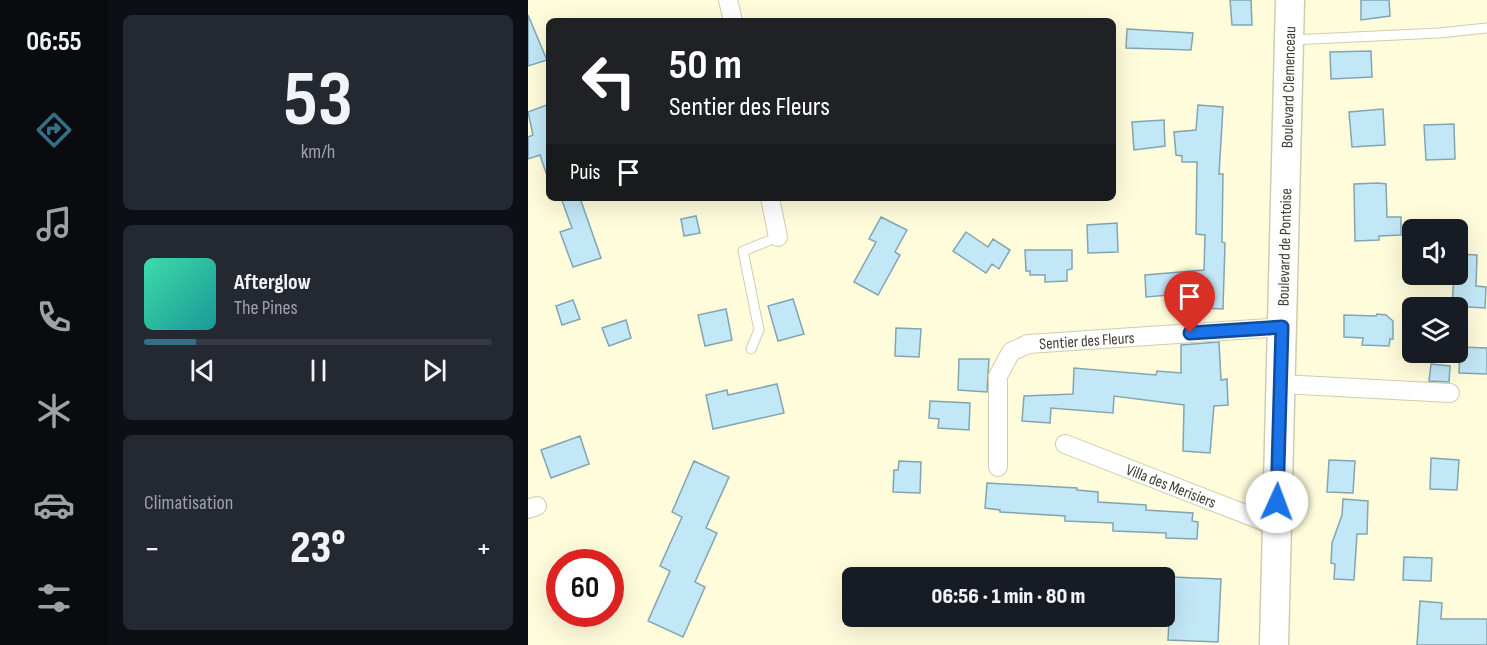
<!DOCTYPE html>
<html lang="fr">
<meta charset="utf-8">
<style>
:root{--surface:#171b24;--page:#242831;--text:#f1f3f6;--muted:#9ea1a6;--line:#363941;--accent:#327086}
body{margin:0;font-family:"Sofia Sans Condensed",sans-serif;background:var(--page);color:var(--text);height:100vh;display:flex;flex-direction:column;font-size:22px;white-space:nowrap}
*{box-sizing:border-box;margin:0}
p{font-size:20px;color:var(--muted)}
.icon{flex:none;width:33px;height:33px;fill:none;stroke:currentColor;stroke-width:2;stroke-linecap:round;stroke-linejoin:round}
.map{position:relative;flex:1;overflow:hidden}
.panel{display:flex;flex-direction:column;gap:15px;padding:15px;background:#0d0f14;width:420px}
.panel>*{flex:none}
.guide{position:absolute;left:18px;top:18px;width:570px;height:183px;border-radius:9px;box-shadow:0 6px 24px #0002;background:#202124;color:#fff;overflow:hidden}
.tools{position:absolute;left:874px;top:219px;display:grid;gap:12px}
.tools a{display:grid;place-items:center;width:66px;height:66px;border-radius:9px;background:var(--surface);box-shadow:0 6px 24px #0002;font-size:30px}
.speed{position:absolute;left:18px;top:549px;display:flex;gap:12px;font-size:30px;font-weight:700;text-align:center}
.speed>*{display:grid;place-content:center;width:78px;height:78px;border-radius:50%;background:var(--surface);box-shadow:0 6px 24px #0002;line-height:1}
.speed .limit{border:9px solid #d22;background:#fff;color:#111}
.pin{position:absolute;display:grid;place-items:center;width:51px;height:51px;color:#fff;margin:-62px -26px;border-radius:50% 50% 50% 0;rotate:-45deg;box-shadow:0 0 6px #0007}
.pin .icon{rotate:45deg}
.me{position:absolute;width:66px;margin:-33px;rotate:2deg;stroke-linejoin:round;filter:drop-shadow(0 0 4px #0008)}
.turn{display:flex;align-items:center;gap:21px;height:126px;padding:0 24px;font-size:27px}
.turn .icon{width:78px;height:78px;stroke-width:2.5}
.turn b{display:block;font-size:42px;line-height:51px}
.then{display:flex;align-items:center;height:57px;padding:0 24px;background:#0003;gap:12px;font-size:22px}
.big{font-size:45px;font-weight:800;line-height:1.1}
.panel .tile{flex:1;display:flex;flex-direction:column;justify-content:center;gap:9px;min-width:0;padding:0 21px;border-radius:9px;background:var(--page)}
.panel .dial{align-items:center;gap:0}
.dial b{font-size:78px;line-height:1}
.song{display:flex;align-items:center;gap:18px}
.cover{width:72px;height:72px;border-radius:9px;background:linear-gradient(135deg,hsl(160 70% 55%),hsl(180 70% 35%))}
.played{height:6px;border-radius:3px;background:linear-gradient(90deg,var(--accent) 15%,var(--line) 15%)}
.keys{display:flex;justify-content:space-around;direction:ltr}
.heat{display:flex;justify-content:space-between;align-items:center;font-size:33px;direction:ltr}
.trip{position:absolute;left:314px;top:567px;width:333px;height:60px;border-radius:9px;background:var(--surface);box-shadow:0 6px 24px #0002;font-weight:800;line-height:60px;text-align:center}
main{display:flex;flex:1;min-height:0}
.tab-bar{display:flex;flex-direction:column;width:108px;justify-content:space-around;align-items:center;background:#090b0e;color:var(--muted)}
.tab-bar .icon{width:42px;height:42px}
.tab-bar .active{color:var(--accent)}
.tab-bar b{font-size:27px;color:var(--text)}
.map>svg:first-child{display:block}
</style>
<main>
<nav class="tab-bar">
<b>06:55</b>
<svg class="icon active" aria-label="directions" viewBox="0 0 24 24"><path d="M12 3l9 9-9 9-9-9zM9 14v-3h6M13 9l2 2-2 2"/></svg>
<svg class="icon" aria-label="music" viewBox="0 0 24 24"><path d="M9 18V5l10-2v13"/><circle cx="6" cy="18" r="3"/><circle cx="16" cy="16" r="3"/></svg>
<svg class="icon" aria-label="phone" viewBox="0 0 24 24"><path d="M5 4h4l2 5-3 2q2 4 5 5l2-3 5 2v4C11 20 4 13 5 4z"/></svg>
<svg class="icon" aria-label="climate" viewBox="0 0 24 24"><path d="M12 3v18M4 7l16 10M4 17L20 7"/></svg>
<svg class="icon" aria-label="car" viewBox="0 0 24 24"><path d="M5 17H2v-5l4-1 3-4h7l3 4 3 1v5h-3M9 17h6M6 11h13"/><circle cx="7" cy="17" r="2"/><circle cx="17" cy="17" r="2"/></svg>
<svg class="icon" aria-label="filters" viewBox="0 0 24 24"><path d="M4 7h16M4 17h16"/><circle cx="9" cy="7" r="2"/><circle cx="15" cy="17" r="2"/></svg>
</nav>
<section class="panel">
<div class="tile dial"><b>53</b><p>km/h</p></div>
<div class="tile">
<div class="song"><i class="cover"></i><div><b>Afterglow</b><p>The Pines</p></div></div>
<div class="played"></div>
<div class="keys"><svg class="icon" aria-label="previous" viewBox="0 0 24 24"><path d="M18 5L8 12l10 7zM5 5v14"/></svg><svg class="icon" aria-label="pause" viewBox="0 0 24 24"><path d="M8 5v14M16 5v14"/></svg><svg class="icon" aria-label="next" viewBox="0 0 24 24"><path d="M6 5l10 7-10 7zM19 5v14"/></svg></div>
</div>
<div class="tile"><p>Climatisation</p>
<div class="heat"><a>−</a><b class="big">23°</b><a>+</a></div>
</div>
</section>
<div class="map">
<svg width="959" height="645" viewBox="0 0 959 645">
<rect width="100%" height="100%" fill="#fefcdb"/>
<path fill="#c2e7f6" stroke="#83a5b2" stroke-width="1.5" d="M702,0H723L724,25H704Z
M833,0H861L862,16L833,20Z
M0,15L19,60L0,66Z
M599,29L665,33L663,50L598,48Z
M843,51L844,77L803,79L802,52Z
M21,104V172L18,173L12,155L0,159V137L5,135L0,112Z
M670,105L695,107L691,174H695L694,242L697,243L695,309L675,308L676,292L618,297L617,275L676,270L677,235L668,234L669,162H654V156L648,155L646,132L668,130Z
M855,109L857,145L824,147L821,112Z
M636,120L637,146L606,150L604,122Z
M926,124L927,159L898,160L896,125Z
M850,183L858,184L859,217H873V235L851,236V240L827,241L826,184Z
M33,198H52L73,258L45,267L32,232L44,228Z
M168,216L172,233L156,236L153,219Z
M353,217L379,230L367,252L372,255L350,295L326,282L348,242L341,239Z
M589,223L590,252L560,253L559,225Z
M438,232L460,247L465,239L482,250L471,269L464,264L458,273L425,251Z
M497,250H544V269L539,270V281L517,282V275H502V271H498Z
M930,254L949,255L948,286L958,287L957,308L924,306L926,274H930Z
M265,299L276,334L250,341L240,306Z
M45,300L52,319L34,325L28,306Z
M198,309L204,340L177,346L170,315Z
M849,314L858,315L865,321V339H862L861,346L834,345L835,338L816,337V315L848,316Z
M98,320L103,338L81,346L74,328Z
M368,328L393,329L391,357L367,356Z
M691,342L693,380L699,379L700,405L686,406L682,453L655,451L656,405L586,396L585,413L523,408L522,423L494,421L496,396L545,394L546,368L628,375L629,371L653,373V345Z
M932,347L959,348V374L931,373Z
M431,359H461L459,392L430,390Z
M903,364L922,366L921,382L901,381Z
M249,384L256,413L185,429L178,395L199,390L200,395Z
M402,401L442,403L441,430L410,428L411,419L401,418Z
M52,436L61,464L23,478L13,450Z
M903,458L931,460L929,490L902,489Z
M801,460L827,461L825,493L799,492Z
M166,461L201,477L178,528L189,533L167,582L177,587L155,637L120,621L142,571L132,566L154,517L144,512Z
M371,461L393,462L392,493L365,492L366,470H370Z
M459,483L549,488V490L570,492V502L618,505V510L665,513L664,521L670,522L669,539L638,538V533L585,531V523L537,521V516L472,512V510L457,508Z
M815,499L840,501L839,534H829L826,580L806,579L807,564L803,563L804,543L814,515Z
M876,557L904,558L903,581L875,580Z
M643,577L693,579L690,642L640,640Z
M892,601L914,603L913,619H959V645H889Z"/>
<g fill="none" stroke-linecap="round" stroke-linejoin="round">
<defs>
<path id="lane" d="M763,40L911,33L959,28
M223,349L231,330L215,251L250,237"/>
<g id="street">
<path d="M200,0L205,21"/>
<path d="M242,198L250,237"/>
<path d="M753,384L922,393"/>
<path id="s1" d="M537,444L748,526"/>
<path id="s2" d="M470,467V376L483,352L500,344L754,327"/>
<path d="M0,509L9,506"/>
</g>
<g id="primary">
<path id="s3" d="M746,645L762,0"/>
</g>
</defs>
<use href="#lane" stroke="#d0cdae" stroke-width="11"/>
<use href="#street" stroke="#d0cdae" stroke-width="20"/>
<use href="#primary" stroke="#d0cdae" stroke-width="31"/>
<use href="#lane" stroke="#fff" stroke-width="9"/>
<use href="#street" stroke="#fff" stroke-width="18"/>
<use href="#primary" stroke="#fff" stroke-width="28"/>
</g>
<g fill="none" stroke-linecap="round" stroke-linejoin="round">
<defs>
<path id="route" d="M662,333L754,327L749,502"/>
</defs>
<use href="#route" stroke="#114b97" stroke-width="15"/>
<use href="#route" stroke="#1a73e8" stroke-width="10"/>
</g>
<g text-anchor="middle" stroke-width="6" stroke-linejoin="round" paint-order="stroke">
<g font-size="16" fill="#3e3d31" stroke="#fefcdb">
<text dy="6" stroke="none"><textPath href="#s3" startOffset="558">Boulevard Clemenceau</textPath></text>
<text dy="6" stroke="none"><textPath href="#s3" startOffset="398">Boulevard de Pontoise</textPath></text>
<text dy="6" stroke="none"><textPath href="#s2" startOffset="196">Sentier des Fleurs</textPath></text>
<text dy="6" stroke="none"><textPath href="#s1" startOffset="114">Villa des Merisiers</textPath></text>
</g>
</g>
</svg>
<div class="tools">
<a><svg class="icon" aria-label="sound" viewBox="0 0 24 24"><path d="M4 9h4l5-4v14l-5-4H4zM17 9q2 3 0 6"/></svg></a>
<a><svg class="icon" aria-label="layers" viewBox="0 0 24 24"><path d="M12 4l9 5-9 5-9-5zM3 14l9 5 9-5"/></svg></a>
</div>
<div class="speed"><div class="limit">60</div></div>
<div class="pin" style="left:662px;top:333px;background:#d93025"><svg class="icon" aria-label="arrive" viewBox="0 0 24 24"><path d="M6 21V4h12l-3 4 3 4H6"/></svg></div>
<svg class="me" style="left:749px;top:502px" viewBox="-20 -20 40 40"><circle r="19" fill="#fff"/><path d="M0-13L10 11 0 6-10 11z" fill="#1a73e8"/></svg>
<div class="trip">06:56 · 1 min · 80 m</div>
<div class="guide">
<div class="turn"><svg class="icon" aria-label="left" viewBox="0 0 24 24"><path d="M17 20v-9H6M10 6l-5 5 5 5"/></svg><div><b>50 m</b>Sentier des Fleurs</div></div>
<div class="then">Puis<svg class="icon" aria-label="arrive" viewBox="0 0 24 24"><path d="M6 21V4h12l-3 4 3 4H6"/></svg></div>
</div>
</div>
</main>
